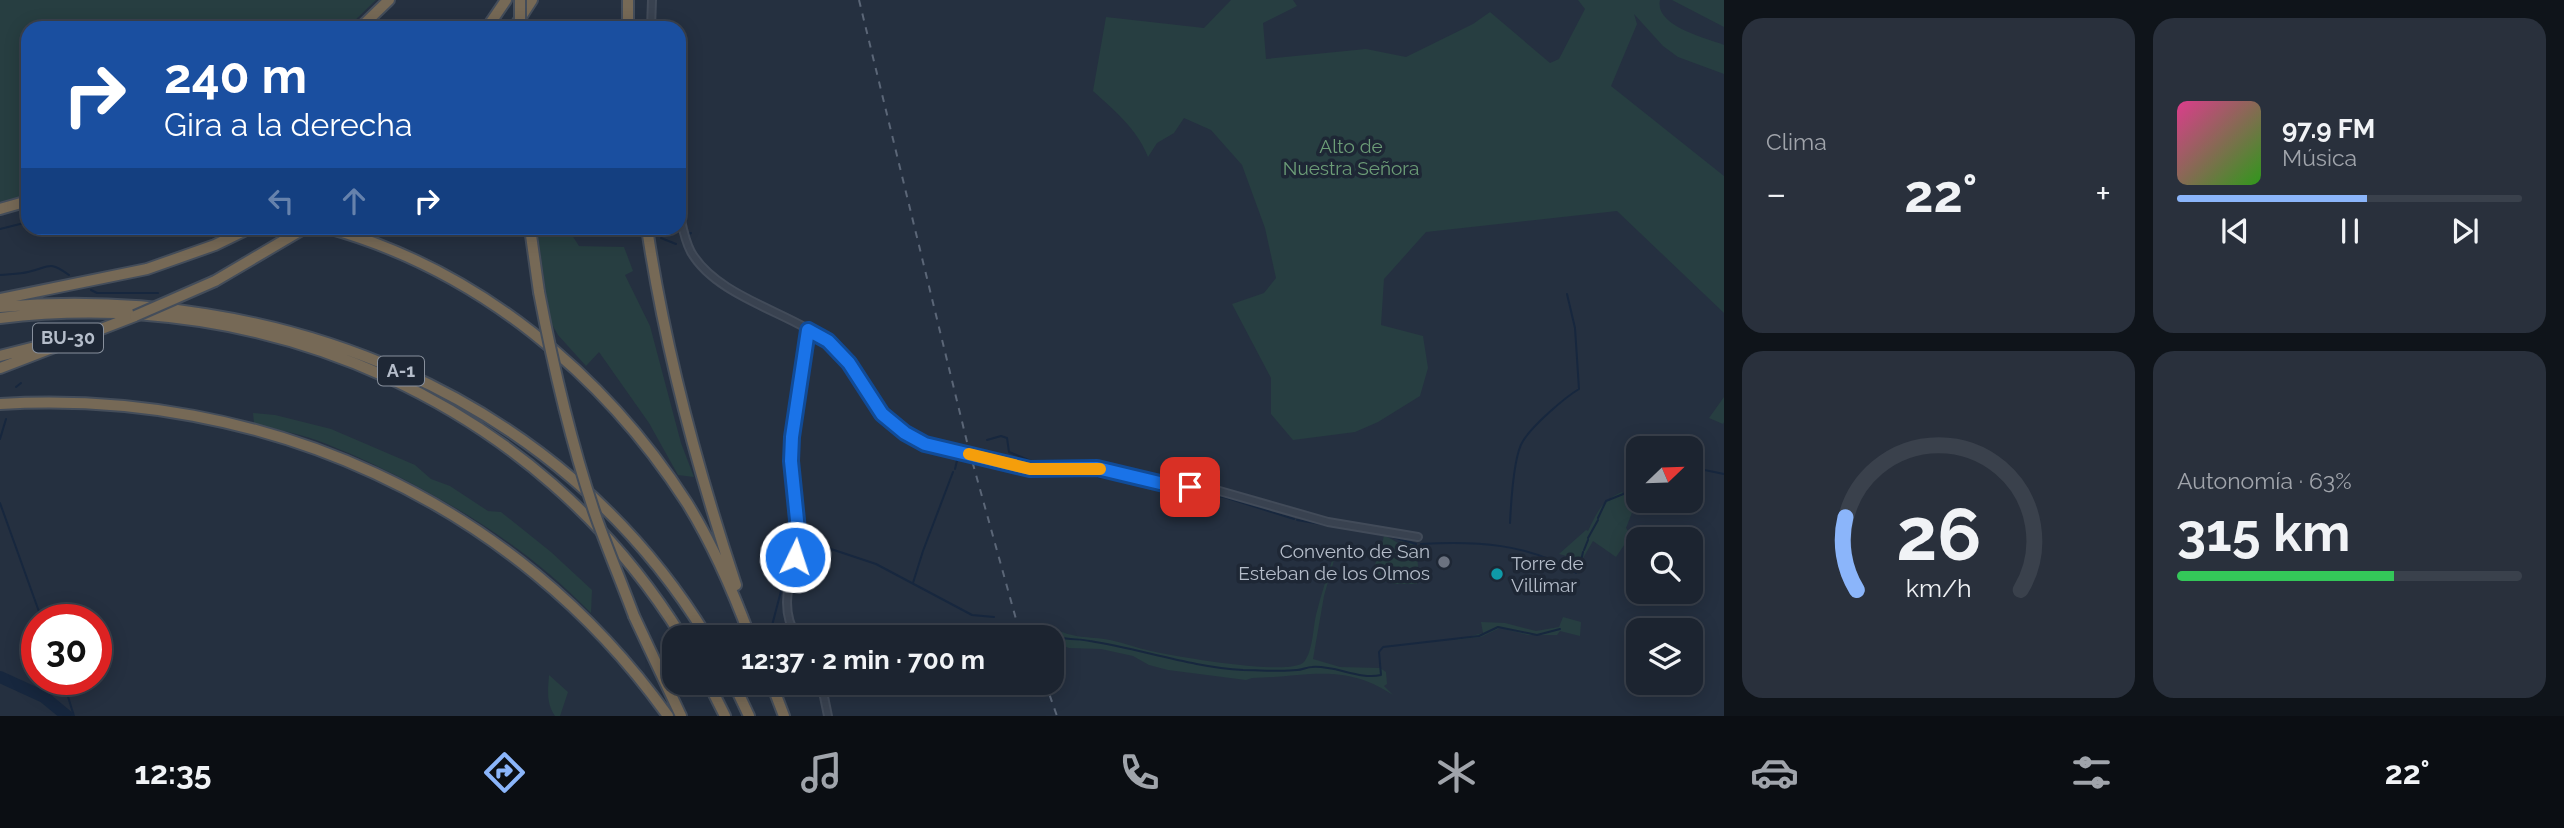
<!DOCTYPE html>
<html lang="es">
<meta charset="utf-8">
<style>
:root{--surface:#1c2430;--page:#29303c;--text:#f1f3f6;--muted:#a0a4ab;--line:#3a414c;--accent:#8bb5fa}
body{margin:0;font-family:Raleway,sans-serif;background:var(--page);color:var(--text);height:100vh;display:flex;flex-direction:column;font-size:26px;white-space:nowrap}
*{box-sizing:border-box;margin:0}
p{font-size:23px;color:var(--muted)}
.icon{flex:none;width:38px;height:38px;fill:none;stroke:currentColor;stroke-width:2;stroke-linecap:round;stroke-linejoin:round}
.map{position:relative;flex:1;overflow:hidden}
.details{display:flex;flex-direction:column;gap:18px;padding:18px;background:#0f141a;width:840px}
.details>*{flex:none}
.guide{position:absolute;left:21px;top:21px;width:665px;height:214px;border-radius:21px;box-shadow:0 4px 18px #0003,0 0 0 2px var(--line);background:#1a4fa0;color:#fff;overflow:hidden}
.needle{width:46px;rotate:67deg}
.buttons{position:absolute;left:1626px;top:436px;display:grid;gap:14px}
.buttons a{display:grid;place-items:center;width:77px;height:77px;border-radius:14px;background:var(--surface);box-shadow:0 4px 18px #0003,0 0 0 2px var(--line);font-size:35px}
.speed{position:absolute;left:21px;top:604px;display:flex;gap:14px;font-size:35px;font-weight:700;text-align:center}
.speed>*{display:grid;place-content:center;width:91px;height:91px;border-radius:50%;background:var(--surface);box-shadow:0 4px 18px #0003,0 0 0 2px var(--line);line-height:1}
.speed .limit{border:10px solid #d22;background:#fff;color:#111}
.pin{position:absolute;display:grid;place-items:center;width:60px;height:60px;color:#fff;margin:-30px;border-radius:14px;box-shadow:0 4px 10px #0006}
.me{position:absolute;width:77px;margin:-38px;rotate:4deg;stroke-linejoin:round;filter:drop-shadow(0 0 5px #0008)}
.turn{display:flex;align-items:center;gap:24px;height:147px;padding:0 28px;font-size:32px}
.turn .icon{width:91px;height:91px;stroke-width:2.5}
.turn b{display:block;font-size:49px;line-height:60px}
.lanes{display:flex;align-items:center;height:66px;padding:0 28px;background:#0003;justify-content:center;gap:35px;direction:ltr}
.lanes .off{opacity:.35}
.big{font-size:52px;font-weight:700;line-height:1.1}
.details .tile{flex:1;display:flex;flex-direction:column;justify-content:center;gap:10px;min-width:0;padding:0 24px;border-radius:21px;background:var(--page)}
.details .dial{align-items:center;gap:0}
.dial svg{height:182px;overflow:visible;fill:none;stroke:var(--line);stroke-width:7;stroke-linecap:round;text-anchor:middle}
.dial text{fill:var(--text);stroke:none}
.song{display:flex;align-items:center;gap:21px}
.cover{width:84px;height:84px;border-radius:10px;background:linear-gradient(135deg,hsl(330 70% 55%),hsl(110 70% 35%))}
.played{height:7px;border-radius:4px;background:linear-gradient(90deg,var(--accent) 55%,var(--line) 55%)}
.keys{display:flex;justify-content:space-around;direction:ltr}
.heat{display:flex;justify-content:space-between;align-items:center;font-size:38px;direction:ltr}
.charge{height:10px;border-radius:5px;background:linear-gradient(90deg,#34c759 63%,var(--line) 0)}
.details .tiles{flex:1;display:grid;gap:18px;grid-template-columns:repeat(2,1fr)}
.trip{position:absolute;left:662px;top:625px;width:402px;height:70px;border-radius:21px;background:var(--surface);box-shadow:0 4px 18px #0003,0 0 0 2px var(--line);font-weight:700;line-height:70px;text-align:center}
.tabs{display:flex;height:112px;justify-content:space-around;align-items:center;background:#0b0e13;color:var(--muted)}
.tabs .icon{width:49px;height:49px}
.tabs .selected{color:var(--accent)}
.tabs b{font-size:32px;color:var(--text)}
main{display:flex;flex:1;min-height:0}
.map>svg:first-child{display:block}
</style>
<main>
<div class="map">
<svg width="1724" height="716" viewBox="0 0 1724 716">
<rect width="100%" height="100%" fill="#253040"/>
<path fill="#273e41" d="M0,0H376L347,28H28V194L0,202Z
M1231,0H1293L1297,6L1263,23L1266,59L1366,49L1406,57L1473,24L1490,12L1550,63L1559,59L1585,9L1578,0H1660C1654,26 1706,38 1724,45V74L1678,57L1663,46L1634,14L1637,24L1611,86L1724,176V313L1617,211L1426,232L1384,279L1381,325L1423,336L1428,368L1420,396L1378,422L1355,432L1293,440L1271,414V378L1232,304L1264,293L1276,278L1265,228L1242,165L1211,130L1184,118L1174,133L1157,143L1148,157C1138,130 1114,110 1093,91L1106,17L1204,28Z
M1672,0H1724V27Z
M537,228H552L570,232L579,246L624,247L633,271L625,275L650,326L681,443L694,477L678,475L649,423L599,352L586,366L558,335L550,321Z
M1724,397V422L1723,424L1709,418Z
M253,413L275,415L331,429L415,465L431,479L450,486L488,511L501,512L551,552L592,590L591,613C535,556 479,519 409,482C378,466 348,452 316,440C296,433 274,429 254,423Z
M1622,492L1633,510L1626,528L1631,535L1616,557L1593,541L1582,560L1559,554L1586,530L1588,531C1597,512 1602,500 1622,492Z
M1384,535L1400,544L1401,541L1416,545L1418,566L1417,584H1395L1371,578L1377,558H1379Z
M1336,553L1324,596L1313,659L1340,667L1380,668L1386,672L1387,684L1384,686L1393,695C1343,662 1308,677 1252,678L1246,680L1168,670L1149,665L1133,656L1101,649L1069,648L1052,642V637H1046L1045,632L1053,628C1074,639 1088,636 1110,640C1124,643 1137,648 1151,651C1174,656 1290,677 1304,662C1313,651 1313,628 1316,615C1321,594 1328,574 1334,554Z
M1563,617L1581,622L1580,636L1560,631L1557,635H1528L1500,628L1481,637L1455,640L1483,633L1481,622L1505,623L1536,631L1559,627Z
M549,675L568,692L560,716H555C546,703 548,690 549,675Z"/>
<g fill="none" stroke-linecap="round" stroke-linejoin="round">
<path stroke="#17273e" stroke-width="2" d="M561,228L612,234
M0,229L28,222
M689,234L691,233
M433,236L499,233
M661,238L676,244
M0,275C9,274 20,274 28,272C50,267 49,260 69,275
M91,290L97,293H158
M16,387L21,383
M0,439L6,419
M987,440L1001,436L1007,438L1009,452L1031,461L1083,463
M1690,467L1724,474
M955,469L960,448
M1098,477L1224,497L1294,519
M0,503L42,620
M1598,518L1606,501L1638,488
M1297,520L1357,530
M1510,523C1511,504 1513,456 1523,441C1532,426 1564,398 1579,389L1575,328L1567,294
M1383,534L1416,544
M1588,538L1598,520
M1421,544C1475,541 1529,543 1576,573L1579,566
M800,546L811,544L828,548L876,564L972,615L994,617
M1584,550L1588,540
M1581,561L1583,552
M913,583L923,551L953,472
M1045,630C1057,641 1075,638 1090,641C1141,649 1191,667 1243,670C1260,670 1280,672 1297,670C1302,670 1307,667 1312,667C1335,665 1359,680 1381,675L1379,652L1383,647L1479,636L1498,627L1537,635L1560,629
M769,637L792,549
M63,679V682
M65,687L74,716"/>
<path stroke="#17273e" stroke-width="12" d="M0,677L44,697L67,716"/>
<defs>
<path id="minor" d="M651,28L652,0
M679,211C682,224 684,239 691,252C717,297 789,312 829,342C848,356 858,377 870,397C891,429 916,442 953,450
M1007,464L1030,469H1096L1164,484L1216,490L1328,522L1418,537
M797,637C775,604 796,569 798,533C800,508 791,483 791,458C791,415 802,372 808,330
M821,682L828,716"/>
<path id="motorway" d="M628,0V28
M360,28L389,0
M487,28L506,0
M514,28L532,0
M0,209L28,201
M328,228C477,269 604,374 687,503C713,545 733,591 750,637
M530,228L539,292
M647,228C665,350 697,468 736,585
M215,281L305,228
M0,299L147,269L215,245L250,228
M0,307C276,283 559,393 707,637
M0,318C270,285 538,404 682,637
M0,356L51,343
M0,368L135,316
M0,404C262,388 515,501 668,716
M634,616L681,716
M708,682L725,716
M733,682L749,716
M771,682L784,716"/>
</defs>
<use href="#minor" stroke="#424b59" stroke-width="10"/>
<use href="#motorway" stroke="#444d5a" stroke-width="14"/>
<use href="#minor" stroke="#394250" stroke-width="6"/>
<use href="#motorway" stroke="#766956" stroke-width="10"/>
<path stroke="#5b6677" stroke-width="2" stroke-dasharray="7 7" stroke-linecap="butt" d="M859,0L968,446L1021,637
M1045,682L1057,716"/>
<defs>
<path id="minor-bridge" d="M953,450L1007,464"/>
<path id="motorway-bridge" d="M520,28V0
M539,292C553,366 570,439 594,511C606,546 621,581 634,616
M135,316L215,281"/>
</defs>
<use href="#minor-bridge" stroke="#424b59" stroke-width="10" stroke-linecap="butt"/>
<use href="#motorway-bridge" stroke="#444d5a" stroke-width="14" stroke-linecap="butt"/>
<use href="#minor-bridge" stroke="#394250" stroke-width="6"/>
<use href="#motorway-bridge" stroke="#766956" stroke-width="10"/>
</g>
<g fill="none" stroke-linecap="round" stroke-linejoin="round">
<defs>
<path id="route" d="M795,557L798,530L791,461L792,437L808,330L828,341L849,363L882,414L905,433L925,444L1030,469L1097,468L1164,484L1190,487"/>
</defs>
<use href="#route" stroke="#114b97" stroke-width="18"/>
<use href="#route" stroke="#1a73e8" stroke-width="12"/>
<path stroke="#f59e0b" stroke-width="12" d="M969,454L1030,469H1100"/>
</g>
<circle fill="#6b7280" stroke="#1e2735" stroke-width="2.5" cx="1444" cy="562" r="7"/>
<circle fill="#0f9aa8" stroke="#1e2735" stroke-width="2.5" cx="1497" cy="574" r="7"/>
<g text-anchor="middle" stroke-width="7" stroke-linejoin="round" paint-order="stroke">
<g fill="#1e2735" stroke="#88909d" stroke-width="2">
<rect x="33" y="323.5" width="70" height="29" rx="5"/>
<rect x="378" y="356.5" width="46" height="29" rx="5"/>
</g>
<g font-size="18" font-weight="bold" fill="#b5bdca">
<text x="68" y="344">BU-30</text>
<text x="401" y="377">A-1</text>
</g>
<g font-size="19" fill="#6c9c77" stroke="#1e2735">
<text x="1351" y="153">Alto de<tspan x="1351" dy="22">Nuestra Señora</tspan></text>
</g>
<g font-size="19" fill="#b5bdca" stroke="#1e2735" text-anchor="end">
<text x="1430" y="558">Convento de San<tspan x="1430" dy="22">Esteban de los Olmos</tspan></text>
<text x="1511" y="570" text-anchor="start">Torre de<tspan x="1511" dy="22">Villímar</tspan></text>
</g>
</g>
</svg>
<div class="buttons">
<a><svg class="needle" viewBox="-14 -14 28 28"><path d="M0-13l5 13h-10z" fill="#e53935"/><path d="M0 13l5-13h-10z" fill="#a0a4ab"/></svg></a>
<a><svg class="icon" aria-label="search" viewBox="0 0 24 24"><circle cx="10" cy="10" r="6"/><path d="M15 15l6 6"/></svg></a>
<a><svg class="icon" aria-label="layers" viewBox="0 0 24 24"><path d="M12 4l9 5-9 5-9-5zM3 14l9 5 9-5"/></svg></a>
</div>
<div class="speed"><div class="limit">30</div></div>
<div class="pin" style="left:1190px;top:487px;background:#d93025"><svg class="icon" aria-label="arrive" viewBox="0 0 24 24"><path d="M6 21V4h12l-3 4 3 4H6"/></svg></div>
<svg class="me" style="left:795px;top:557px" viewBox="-20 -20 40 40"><circle r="17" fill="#1a73e8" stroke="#fff" stroke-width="3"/><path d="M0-11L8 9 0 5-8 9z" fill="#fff"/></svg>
<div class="trip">12:37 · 2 min · 700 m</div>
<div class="guide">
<div class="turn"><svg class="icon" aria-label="right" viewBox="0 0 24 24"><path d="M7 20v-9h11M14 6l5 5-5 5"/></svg><div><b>240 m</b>Gira a la derecha</div></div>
<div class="lanes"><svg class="icon off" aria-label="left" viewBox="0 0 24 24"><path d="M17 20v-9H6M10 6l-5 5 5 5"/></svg><svg class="icon off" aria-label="ahead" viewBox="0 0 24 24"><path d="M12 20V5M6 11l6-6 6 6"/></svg><svg class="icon" aria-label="right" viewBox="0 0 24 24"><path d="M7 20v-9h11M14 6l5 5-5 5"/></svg></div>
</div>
</div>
<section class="details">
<div class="tiles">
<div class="tile"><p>Clima</p>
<div class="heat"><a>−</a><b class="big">22°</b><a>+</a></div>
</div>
<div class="tile">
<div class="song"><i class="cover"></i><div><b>97.9 FM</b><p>Música</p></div></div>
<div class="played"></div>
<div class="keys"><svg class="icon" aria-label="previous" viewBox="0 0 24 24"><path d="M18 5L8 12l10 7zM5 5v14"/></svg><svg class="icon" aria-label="pause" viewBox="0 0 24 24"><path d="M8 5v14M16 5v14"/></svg><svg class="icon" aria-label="next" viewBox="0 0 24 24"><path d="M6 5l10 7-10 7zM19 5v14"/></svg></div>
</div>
<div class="tile dial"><svg viewBox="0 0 100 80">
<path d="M14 69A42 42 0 1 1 86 69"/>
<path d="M14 69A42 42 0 0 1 9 37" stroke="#8bb5fa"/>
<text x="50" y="56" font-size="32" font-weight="700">26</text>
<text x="50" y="72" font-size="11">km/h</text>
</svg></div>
<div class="tile"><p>Autonomía · 63%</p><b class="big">315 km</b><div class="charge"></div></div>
</div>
</section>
</main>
<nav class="tabs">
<b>12:35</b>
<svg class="icon selected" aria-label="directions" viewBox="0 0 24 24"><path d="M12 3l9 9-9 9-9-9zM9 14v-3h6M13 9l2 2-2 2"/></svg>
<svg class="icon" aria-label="music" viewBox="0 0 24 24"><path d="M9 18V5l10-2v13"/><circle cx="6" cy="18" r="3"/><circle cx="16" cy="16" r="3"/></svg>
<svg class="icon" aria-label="phone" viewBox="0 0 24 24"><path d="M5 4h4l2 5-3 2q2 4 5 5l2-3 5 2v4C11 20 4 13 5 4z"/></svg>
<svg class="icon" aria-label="climate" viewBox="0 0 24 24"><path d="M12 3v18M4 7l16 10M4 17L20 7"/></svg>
<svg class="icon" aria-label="car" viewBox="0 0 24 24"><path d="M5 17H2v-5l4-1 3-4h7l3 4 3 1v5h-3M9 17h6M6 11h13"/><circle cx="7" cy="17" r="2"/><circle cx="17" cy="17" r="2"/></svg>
<svg class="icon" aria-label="filters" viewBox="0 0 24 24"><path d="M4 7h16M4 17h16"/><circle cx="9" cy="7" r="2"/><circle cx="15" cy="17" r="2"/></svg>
<b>22°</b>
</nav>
